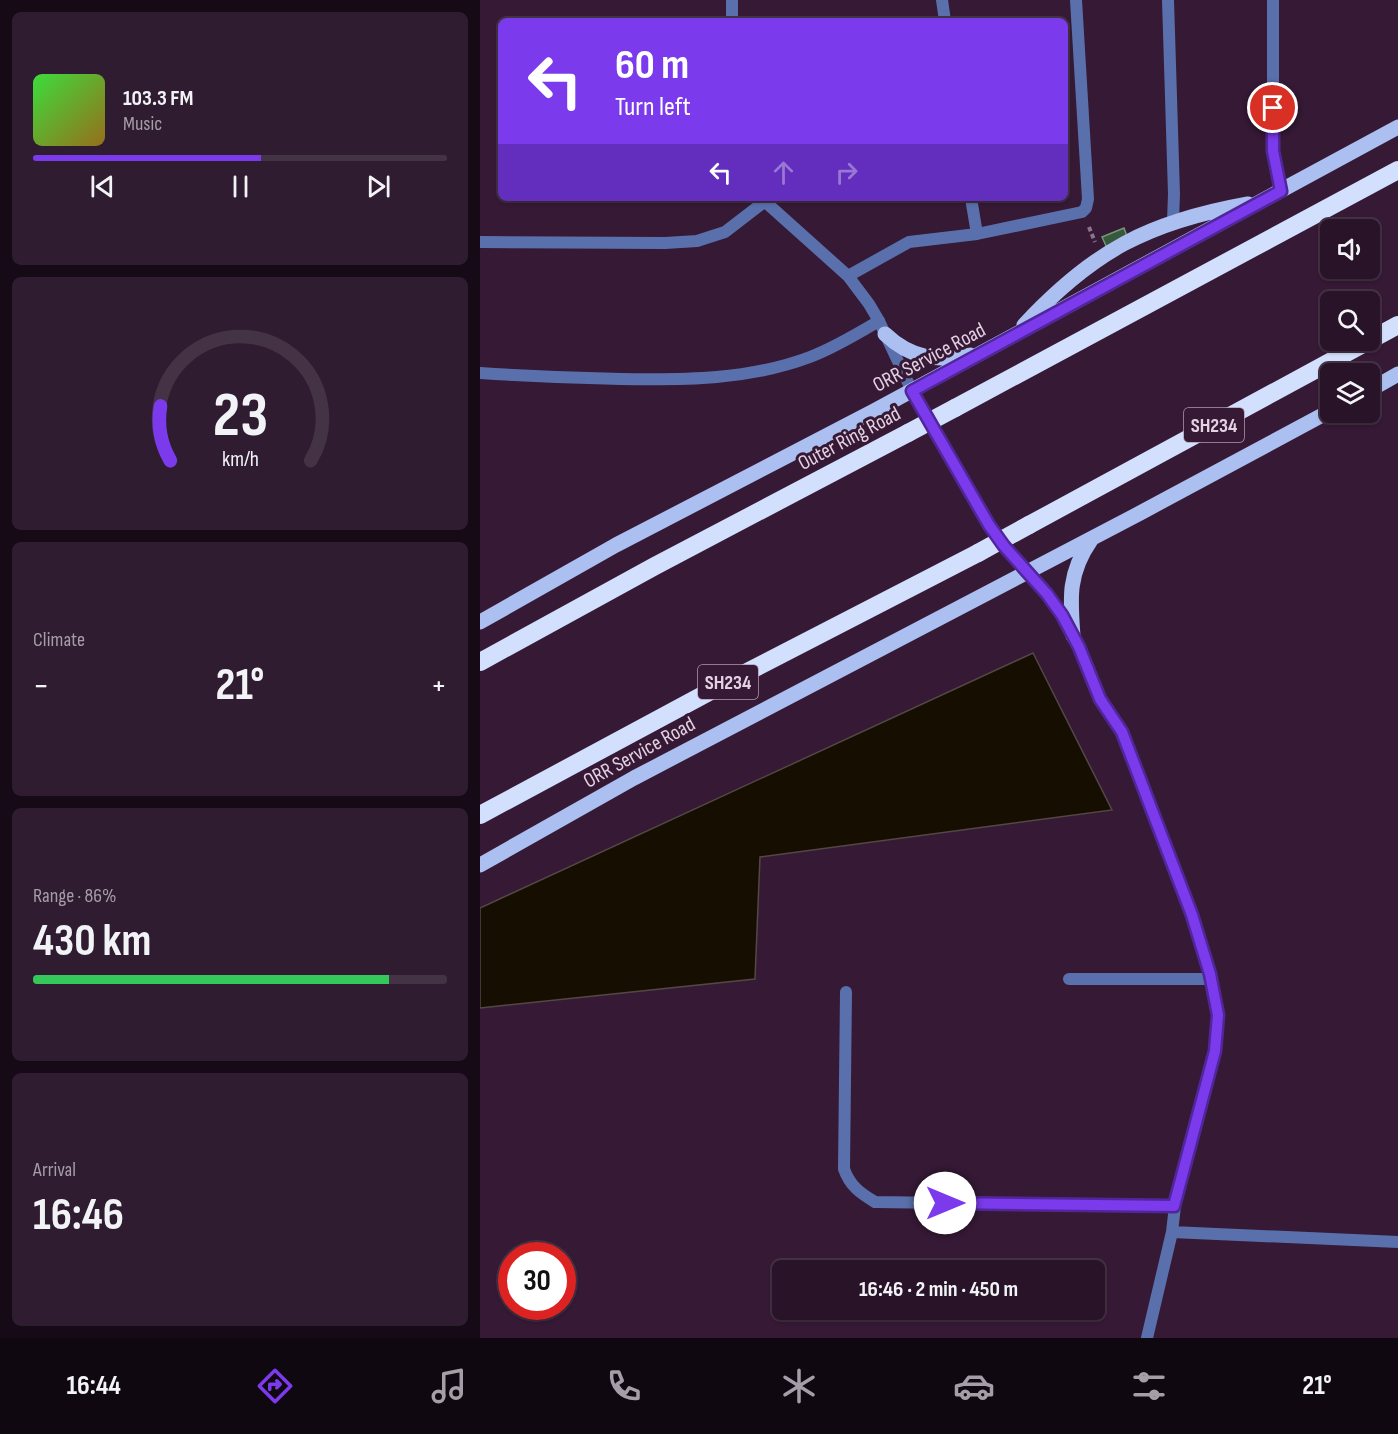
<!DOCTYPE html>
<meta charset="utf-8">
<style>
:root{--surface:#281328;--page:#301c30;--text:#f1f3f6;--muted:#a59ea8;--line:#443245;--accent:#7c3aed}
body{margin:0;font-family:"Sofia Sans Condensed",sans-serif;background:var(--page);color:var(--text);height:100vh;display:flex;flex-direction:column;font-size:22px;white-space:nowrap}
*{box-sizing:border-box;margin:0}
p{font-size:20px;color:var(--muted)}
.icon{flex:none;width:33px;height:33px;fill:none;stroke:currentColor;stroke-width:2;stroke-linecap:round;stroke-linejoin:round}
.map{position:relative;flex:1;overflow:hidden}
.drawer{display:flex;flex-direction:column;gap:12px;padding:12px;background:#160a16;width:480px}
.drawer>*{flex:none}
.top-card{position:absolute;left:18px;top:18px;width:570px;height:183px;border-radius:9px;box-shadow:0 2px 4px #0004,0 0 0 2px var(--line);background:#7c3aed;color:#fff;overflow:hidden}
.controls{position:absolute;left:840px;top:219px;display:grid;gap:12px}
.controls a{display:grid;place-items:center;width:60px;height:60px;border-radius:9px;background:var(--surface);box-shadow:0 2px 4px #0004,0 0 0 2px var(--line);font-size:30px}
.speed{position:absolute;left:18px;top:1242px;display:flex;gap:12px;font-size:30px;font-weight:700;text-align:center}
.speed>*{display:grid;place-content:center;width:78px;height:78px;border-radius:50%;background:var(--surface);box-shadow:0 2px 4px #0004,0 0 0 2px var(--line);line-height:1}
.speed .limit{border:9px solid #d22;background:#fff;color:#111}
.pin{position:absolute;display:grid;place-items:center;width:51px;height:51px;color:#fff;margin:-26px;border:3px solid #fff;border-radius:50%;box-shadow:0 2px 6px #0007}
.me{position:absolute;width:66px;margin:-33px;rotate:90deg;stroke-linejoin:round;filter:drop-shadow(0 0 4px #0008)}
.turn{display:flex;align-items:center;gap:21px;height:126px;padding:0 18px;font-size:27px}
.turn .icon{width:78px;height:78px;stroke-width:2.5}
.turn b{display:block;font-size:42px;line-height:51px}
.lanes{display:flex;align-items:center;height:57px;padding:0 18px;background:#0003;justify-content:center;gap:30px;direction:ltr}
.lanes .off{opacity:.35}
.big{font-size:45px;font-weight:700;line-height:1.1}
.drawer .tile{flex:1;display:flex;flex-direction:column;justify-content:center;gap:9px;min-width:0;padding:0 21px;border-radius:9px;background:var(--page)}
.drawer .dial{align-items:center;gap:0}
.dial svg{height:156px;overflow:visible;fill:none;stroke:var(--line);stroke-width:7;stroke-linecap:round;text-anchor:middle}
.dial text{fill:var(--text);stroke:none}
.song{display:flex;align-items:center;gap:18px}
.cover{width:72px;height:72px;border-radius:9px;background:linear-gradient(135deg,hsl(120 70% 55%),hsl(40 70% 35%))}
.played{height:6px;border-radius:3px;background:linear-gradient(90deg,var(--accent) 55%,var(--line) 55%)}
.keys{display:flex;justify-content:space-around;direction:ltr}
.heat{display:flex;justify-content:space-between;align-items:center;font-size:33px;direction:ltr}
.charge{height:9px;border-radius:4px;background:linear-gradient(90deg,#34c759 86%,var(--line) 0)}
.trip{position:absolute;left:292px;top:1260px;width:333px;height:60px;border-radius:9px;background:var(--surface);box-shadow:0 2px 4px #0004,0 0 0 2px var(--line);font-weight:700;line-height:60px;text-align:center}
.dock{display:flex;height:96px;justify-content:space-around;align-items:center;background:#100810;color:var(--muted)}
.dock .icon{width:42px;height:42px}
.dock .selected{color:var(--accent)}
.dock b{font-size:27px;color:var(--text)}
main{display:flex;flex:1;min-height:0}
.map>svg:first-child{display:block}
</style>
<main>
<section class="drawer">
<div class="tile">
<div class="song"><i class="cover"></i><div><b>103.3 FM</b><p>Music</p></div></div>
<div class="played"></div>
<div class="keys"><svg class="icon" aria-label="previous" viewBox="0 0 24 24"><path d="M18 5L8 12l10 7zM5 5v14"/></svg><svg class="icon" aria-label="pause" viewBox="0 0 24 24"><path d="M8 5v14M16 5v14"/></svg><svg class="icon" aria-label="next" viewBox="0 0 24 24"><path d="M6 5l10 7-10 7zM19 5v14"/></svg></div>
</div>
<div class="tile dial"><svg viewBox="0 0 100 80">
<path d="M14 69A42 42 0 1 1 86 69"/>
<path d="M14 69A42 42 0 0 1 9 41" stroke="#7c3aed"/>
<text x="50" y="56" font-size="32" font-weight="700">23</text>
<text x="50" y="72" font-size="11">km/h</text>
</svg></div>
<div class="tile"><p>Climate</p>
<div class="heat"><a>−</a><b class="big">21°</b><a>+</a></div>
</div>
<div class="tile"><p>Range · 86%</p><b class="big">430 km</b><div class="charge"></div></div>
<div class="tile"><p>Arrival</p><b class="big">16:46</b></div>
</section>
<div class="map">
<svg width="918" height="1338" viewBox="0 0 918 1338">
<rect width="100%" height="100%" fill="#361935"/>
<path fill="#150e01" stroke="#534845" stroke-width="1.5" d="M553,653L632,810L280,857L275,979L0,1008V908Z"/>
<path fill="#36593b" stroke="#729777" stroke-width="1.5" d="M644,228L648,239L627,248L622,237Z"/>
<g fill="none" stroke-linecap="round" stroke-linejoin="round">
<path stroke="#8c748b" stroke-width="4" stroke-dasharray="4.5 3" stroke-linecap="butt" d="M609,227L615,242"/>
<path stroke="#5a70ac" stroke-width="12" d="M0,242L185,243L217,241L245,232L284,202
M0,373C47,376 94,378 141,379C205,380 269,380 330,357C354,348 377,334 399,321"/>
<path stroke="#5a70ac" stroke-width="12" d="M462,0L465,21
M688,0L694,194L693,221
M793,0V151L801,191
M252,21V0
M281,198L368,276L389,304L399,321L432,391L509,525L524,546L567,594L582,615L599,647L620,699L642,732L712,915L730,974L738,1015L735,1051L695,1206L692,1232L667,1338
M491,198L497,234
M368,276L429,242L497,234L602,212L606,208L608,199L596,0
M589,979H731
M366,992L364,1169C370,1186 380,1193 395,1202L695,1206
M692,1232L918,1242"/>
<path stroke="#abbff1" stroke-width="15" d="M544,325C613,251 668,222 768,204
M405,334C430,358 457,362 490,355
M890,390L918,374
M0,622L136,545L394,411L918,127
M593,636C590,598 588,573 611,540
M0,865L154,778L662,512L850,411"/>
<path stroke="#d2dffd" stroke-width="18" d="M475,408L918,170
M549,525L918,325
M0,662L175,566L428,433
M0,815L240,686L498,553"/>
<path stroke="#d2dffd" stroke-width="18" d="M428,433L475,408
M498,553L549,525"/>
</g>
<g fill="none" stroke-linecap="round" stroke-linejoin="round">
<defs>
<path id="route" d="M465,1203L694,1206L735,1051L738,1015L730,974L712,915L642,732L620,699L599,647L582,615L567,594L524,546L509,525L432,391L801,191L793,151V108"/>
</defs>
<use href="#route" stroke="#51269a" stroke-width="15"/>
<use href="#route" stroke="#7c3aed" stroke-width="10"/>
</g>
<g text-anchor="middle" stroke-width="6" stroke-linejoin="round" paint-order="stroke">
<g fill="#361935" stroke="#b09aaf" stroke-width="1.5">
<rect x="704" y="408" width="60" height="34" rx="4.5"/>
<rect x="218" y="665" width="60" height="34" rx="4.5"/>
</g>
<g font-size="20" font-weight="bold" fill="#e4d1e3">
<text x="734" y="432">SH234</text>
<text x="248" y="689">SH234</text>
</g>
<g font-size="21" fill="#e4d1e3" stroke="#361935">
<text transform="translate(449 357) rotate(-28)" y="7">ORR Service Road</text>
<text transform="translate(369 438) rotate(-28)" y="7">Outer Ring Road</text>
<text transform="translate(159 752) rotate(-29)" y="7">ORR Service Road</text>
</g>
</g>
</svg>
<div class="controls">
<a><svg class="icon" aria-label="sound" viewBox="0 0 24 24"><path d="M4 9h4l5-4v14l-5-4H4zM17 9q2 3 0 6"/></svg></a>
<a><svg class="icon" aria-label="search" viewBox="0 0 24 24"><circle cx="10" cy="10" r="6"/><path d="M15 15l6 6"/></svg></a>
<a><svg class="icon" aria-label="layers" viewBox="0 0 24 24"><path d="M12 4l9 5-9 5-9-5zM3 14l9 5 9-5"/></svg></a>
</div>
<div class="speed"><div class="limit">30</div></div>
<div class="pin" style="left:793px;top:108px;background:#d93025"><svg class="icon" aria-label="arrive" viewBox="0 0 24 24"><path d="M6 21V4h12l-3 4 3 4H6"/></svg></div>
<svg class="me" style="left:465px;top:1203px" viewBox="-20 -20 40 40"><circle r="19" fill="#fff"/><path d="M0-13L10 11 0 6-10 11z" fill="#7c3aed"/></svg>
<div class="trip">16:46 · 2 min · 450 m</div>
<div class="top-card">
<div class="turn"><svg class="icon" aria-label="left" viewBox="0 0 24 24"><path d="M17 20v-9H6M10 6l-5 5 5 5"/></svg><div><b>60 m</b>Turn left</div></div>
<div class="lanes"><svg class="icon" aria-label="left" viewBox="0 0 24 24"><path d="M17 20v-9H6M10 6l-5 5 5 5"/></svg><svg class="icon off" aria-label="ahead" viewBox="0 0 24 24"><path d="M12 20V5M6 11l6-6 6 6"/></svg><svg class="icon off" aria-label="right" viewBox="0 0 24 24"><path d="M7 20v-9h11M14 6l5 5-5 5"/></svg></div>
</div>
</div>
</main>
<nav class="dock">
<b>16:44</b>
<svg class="icon selected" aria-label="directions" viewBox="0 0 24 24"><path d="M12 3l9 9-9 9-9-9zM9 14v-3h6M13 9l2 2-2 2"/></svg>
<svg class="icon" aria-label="music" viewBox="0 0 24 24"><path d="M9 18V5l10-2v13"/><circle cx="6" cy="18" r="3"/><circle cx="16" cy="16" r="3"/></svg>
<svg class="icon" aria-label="phone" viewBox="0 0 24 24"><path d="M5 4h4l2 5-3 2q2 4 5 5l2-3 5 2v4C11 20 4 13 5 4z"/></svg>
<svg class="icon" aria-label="climate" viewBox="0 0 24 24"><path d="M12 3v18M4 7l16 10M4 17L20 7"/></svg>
<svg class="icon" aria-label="car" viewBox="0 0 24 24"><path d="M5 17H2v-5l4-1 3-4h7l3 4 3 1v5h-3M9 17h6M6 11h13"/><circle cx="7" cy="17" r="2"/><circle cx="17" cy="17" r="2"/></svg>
<svg class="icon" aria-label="filters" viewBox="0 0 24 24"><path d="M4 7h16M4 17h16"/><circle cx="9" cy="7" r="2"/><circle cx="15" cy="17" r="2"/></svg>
<b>21°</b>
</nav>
